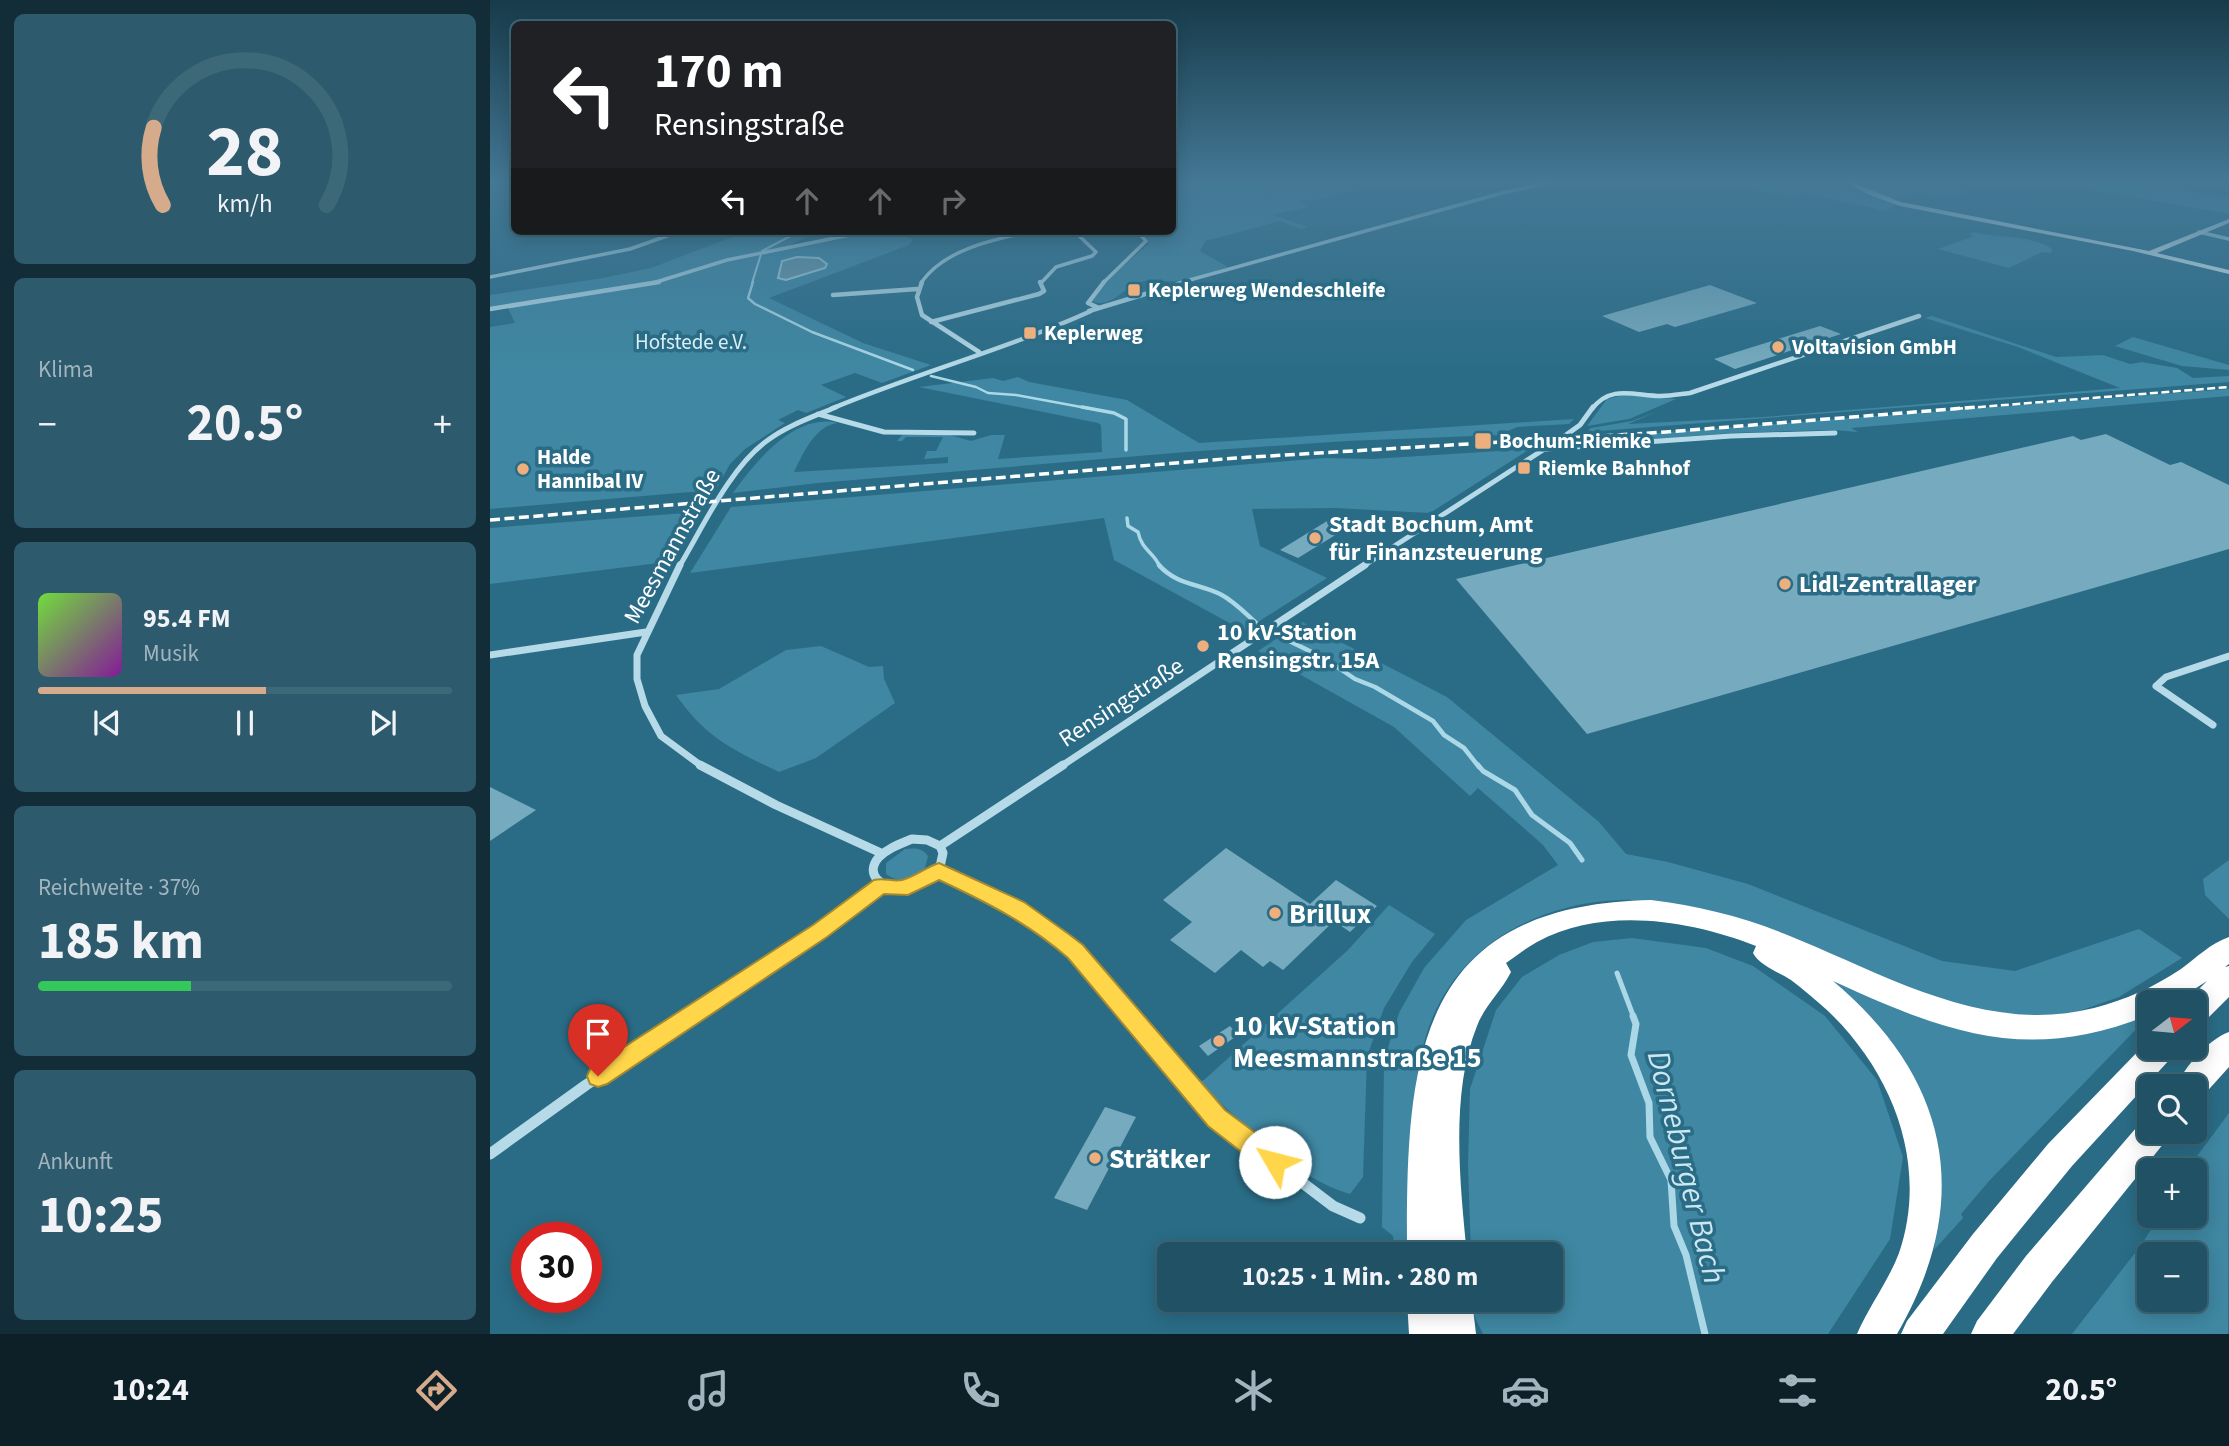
<!DOCTYPE html>
<html lang="de">
<meta charset="utf-8">
<style>
:root{--surface:#205164;--page:#2d5b6d;--text:#f1f3f6;--muted:#a2b5bf;--line:#3d6878;--accent:#d6ab8b}
body{margin:0;font-family:"Source Sans 3",sans-serif;background:var(--page);color:var(--text);height:100vh;display:flex;flex-direction:column;font-size:26px;white-space:nowrap}
*{box-sizing:border-box;margin:0}
p{font-size:23px;color:var(--muted)}
.icon{flex:none;width:38px;height:38px;fill:none;stroke:currentColor;stroke-width:2;stroke-linecap:round;stroke-linejoin:round}
.map{position:relative;flex:1;overflow:hidden}
.panel{display:flex;flex-direction:column;gap:14px;padding:14px;background:#122d37;width:490px}
.panel>*{flex:none}
.banner{position:absolute;left:21px;top:21px;width:665px;height:214px;border-radius:10px;box-shadow:0 4px 18px #0003,0 0 0 2px var(--line);background:#202124;color:#fff;overflow:hidden}
.needle{width:46px;rotate:74deg}
.tools{position:absolute;left:1647px;top:990px;display:grid;gap:14px}
.tools a{display:grid;place-items:center;width:70px;height:70px;border-radius:10px;background:var(--surface);box-shadow:0 4px 18px #0003,0 0 0 2px var(--line);font-size:35px}
.speed{position:absolute;left:21px;top:1222px;display:flex;gap:14px;font-size:35px;font-weight:700;text-align:center}
.speed>*{display:grid;place-content:center;width:91px;height:91px;border-radius:50%;background:var(--surface);box-shadow:0 4px 18px #0003,0 0 0 2px var(--line);line-height:1}
.speed .limit{border:10px solid #d22;background:#fff;color:#111}
.pin{position:absolute;display:grid;place-items:center;width:60px;height:60px;color:#fff;margin:-72px -30px;border-radius:50% 50% 50% 0;rotate:-45deg;box-shadow:0 0 7px #0007}
.pin .icon{rotate:45deg}
.me{position:absolute;width:77px;margin:-38px;rotate:307deg;stroke-linejoin:round;filter:drop-shadow(0 0 5px #0008)}
.turn{display:flex;align-items:center;gap:24px;height:147px;padding:0 28px;font-size:32px}
.turn .icon{width:91px;height:91px;stroke-width:2.5}
.turn b{display:block;font-size:49px;line-height:60px}
.lanes{display:flex;align-items:center;height:66px;padding:0 28px;background:#0003;justify-content:center;gap:35px;direction:ltr}
.lanes .off{opacity:.35}
.big{font-size:52px;font-weight:700;line-height:1.1}
.panel .card{flex:1;display:flex;flex-direction:column;justify-content:center;gap:10px;min-width:0;padding:0 24px;border-radius:10px;background:var(--page)}
.panel .dial{align-items:center;gap:0}
.dial svg{height:182px;overflow:visible;fill:none;stroke:var(--line);stroke-width:7;stroke-linecap:round;text-anchor:middle}
.dial text{fill:var(--text);stroke:none}
.song{display:flex;align-items:center;gap:21px}
.cover{width:84px;height:84px;border-radius:10px;background:linear-gradient(135deg,hsl(100 70% 55%),hsl(290 70% 35%))}
.played{height:7px;border-radius:4px;background:linear-gradient(90deg,var(--accent) 55%,var(--line) 55%)}
.keys{display:flex;justify-content:space-around;direction:ltr}
.heat{display:flex;justify-content:space-between;align-items:center;font-size:38px;direction:ltr}
.charge{height:10px;border-radius:5px;background:linear-gradient(90deg,#34c759 37%,var(--line) 0)}
.trip{position:absolute;left:667px;top:1242px;width:406px;height:70px;border-radius:10px;background:var(--surface);box-shadow:0 4px 18px #0003,0 0 0 2px var(--line);font-weight:700;line-height:70px;text-align:center}
.menu{display:flex;height:112px;justify-content:space-around;align-items:center;background:#0d2028;color:var(--muted)}
.menu .icon{width:49px;height:49px}
.menu .active{color:var(--accent)}
.menu b{font-size:32px;color:var(--text)}
main{display:flex;flex:1;min-height:0}
.map>svg:first-child{display:block}
</style>
<main>
<section class="panel">
<div class="card dial"><svg viewBox="0 0 100 80">
<path d="M14 69A42 42 0 1 1 86 69"/>
<path d="M14 69A42 42 0 0 1 10 35" stroke="#d6ab8b"/>
<text x="50" y="56" font-size="32" font-weight="700">28</text>
<text x="50" y="72" font-size="11">km/h</text>
</svg></div>
<div class="card"><p>Klima</p>
<div class="heat"><a>−</a><b class="big">20.5°</b><a>+</a></div>
</div>
<div class="card">
<div class="song"><i class="cover"></i><div><b>95.4 FM</b><p>Musik</p></div></div>
<div class="played"></div>
<div class="keys"><svg class="icon" aria-label="previous" viewBox="0 0 24 24"><path d="M18 5L8 12l10 7zM5 5v14"/></svg><svg class="icon" aria-label="pause" viewBox="0 0 24 24"><path d="M8 5v14M16 5v14"/></svg><svg class="icon" aria-label="next" viewBox="0 0 24 24"><path d="M6 5l10 7-10 7zM19 5v14"/></svg></div>
</div>
<div class="card"><p>Reichweite · 37%</p><b class="big">185 km</b><div class="charge"></div></div>
<div class="card"><p>Ankunft</p><b class="big">10:25</b></div>
</section>
<div class="map">
<svg width="1739" height="1334" viewBox="0 0 1739 1334">
<rect width="100%" height="100%" fill="#2a6c86"/>
<path fill="#3f87a2" fill-rule="evenodd" d="M683,183H802L812,187L835,183L867,190L832,199L809,201L818,207L783,215L818,227L811,229L790,221L715,241L710,251L738,267C721,272 697,281 683,281C670,282 658,278 645,284C632,291 618,309 602,301L622,276L658,244V239L649,231H682Z
M1237,183H1353L1373,193L1406,204L1396,211L1314,193L1303,197Z
M1368,183H1448L1479,191C1451,203 1430,187 1401,199Z
M1578,183H1654L1739,198V214L1580,186L1584,184Z
M258,231H330L289,250L385,231H403L423,240L419,245L279,298L373,343L441,365L392,383L365,373L331,385L356,397L316,413L308,410L288,420L295,423L255,449L240,464L223,495L201,492L0,509V327L25,323L18,308L0,309V295L113,278L161,268Z
M1483,232C1505,238 1546,235 1563,250L1560,253L1552,252L1519,268L1448,249L1484,236L1479,234Z
M1442,316L1566,357L1613,355L1640,364L1652,362L1687,368L1703,378L1739,376V382L1096,432L1101,428L1142,421L1166,412L1138,424L1274,417L1630,388L1528,347L1435,318Z
M1643,337L1739,365V370L1692,366L1625,346Z
M528,377L539,382L637,400L709,443L1084,419L1079,424L1027,427L1010,435L857,441L696,452L328,483L243,493C264,463 305,412 348,423C325,425 313,454 304,472L458,463V457L434,459L437,451H446L453,437H416L412,441H407L412,435H460L481,441L501,435H515L508,459L612,452L611,425L608,423L429,387L503,378L513,381Z
M1739,389V396L1361,428L1368,432L1343,430L1241,433L1078,446L1087,439Z
M1134,395L1186,399L1139,419L1097,426L1117,399Z
M1040,449L940,513L845,508L762,509L770,546L837,578L754,631L624,560L614,518L200,573L241,507L835,458L882,459Z
M195,513L203,524L190,537L177,562L0,584V528Z
M812,622L957,697L1109,822L1136,854L1178,862L1258,884L1452,961L1525,971L1649,929L1692,958L1629,997L1589,1011L1555,1016L1487,1011L1179,903C1163,902 1147,899 1131,900C1039,903 955,954 933,1047C916,1114 922,1186 921,1255H905L903,1236L892,1227L894,1060L909,1013L934,968L976,920L1068,865L1053,845L988,788L980,796L904,727L768,651Z
M331,646L379,667L393,666L394,679L405,703L326,758L289,772C243,750 216,738 186,695L229,689L296,650Z
M415,849C425,848 432,848 438,856L435,868C424,878 409,885 396,874V863Z
M1739,860V919L1715,895L1713,879Z
M899,905L945,934L922,962L894,1008L877,1057L873,1177L860,1194C807,1180 749,1119 708,1082L714,1080L858,950Z
M1142,938L1216,948L1263,966L1335,1016L1387,1080L1413,1157L1400,1239L1338,1334H993L983,1313V1300H1060V1255H981L978,1165L980,1089L1006,1010L1032,977L1069,955L1103,942Z
M1322,970L1471,1026L1659,1013V1016L1499,1181L1471,1214L1473,1218L1444,1250L1452,1185L1449,1160Z
M1739,1113L1738,1334H1582L1652,1244L1669,1216H1704V1171H1696ZM1659,1255H1704V1300H1659Z"/>
<path fill="#6c96a7" stroke="#abd8e7" stroke-width="2" d="M307,257L329,258L337,264L335,268L296,280L288,278L292,261Z"/>
<g fill="none" stroke-linecap="round" stroke-linejoin="round">
<path stroke="#abd8e7" stroke-width="2" d="M262,283L272,251L310,231"/>
<path stroke="#abd8e7" stroke-width="2.5" d="M263,282L258,298L265,304L322,332L423,370
M441,376L486,387L498,393L526,395L602,409"/>
<path stroke="#abd8e7" stroke-width="3.5" d="M592,407L624,413L636,419V450
M637,518L638,526L648,532C652,551 664,552 670,567"/>
<path stroke="#abd8e7" stroke-width="4.5" d="M669,565C685,584 709,584 730,594C744,601 755,613 766,623
M791,637L834,658L865,679L885,687L943,721L954,735L974,748L989,767"/>
<path stroke="#abd8e7" stroke-width="5" d="M988,765L993,771L1025,790L1042,815L1080,843L1092,860
M1127,973L1144,1018"/>
<path stroke="#abd8e7" stroke-width="7" d="M1143,1016L1146,1024L1141,1055L1159,1103L1160,1137L1181,1180L1184,1226L1196,1255L1215,1334"/>
</g>
<path fill="#76aabe" d="M1220,285L1267,303L1185,327L1177,324L1149,332L1112,316Z
M1330,326L1351,334L1245,369L1224,359Z
M1616,434L1680,465L1691,462L1739,485V549L1097,734L966,579L1583,436L1591,440Z
M842,518L860,526L808,558L790,550Z
M0,787L46,810L0,841Z
M736,848L820,904L846,880L887,906L860,932L844,921L793,970L780,961L773,967L751,950L725,973L680,940L702,922L673,900Z
M740,1026L748,1035L718,1056L709,1046Z
M615,1107L646,1117L597,1210L564,1198Z"/>
<g fill="none" stroke-linecap="round" stroke-linejoin="round">
<path stroke="#b6dae7" stroke-width="3.5" d="M1709,232L1739,239
M0,277L140,249L191,231
M163,283L237,260L379,231
M431,283C454,249 505,239 543,231
M551,283L566,267L602,256L606,252L584,231
M613,283L656,241L647,231
M689,283L1012,193L1059,183"/>
<path stroke="#b6dae7" stroke-width="4.5" d="M432,282L427,297L432,315L489,352
M343,295L427,289
M609,308L598,303L614,282
M0,309L169,282
M599,311L695,282
M441,322L549,294L554,291L550,282
M341,409C427,373 517,349 601,311
M1102,409C1121,384 1145,396 1171,396C1181,396 1191,394 1200,393L1429,316"/>
<path stroke="#b6dae7" stroke-width="5" d="M328,414L394,432L484,433
M1056,449L1241,436L1345,433
M189,567C213,527 240,467 278,440C298,425 323,417 346,407
M872,567L1076,435L1090,425L1103,407"/>
<path stroke="#b6dae7" stroke-width="7" d="M190,565L147,655V679L155,706L171,736L213,767
M0,655L156,632
M1723,725L1666,686L1676,677L1739,656
M570,767L875,565"/>
<path stroke="#b6dae7" stroke-width="9" d="M210,765L286,805L391,853
M422,839L437,840L450,846L453,853L449,871C437,878 423,887 409,887C391,888 374,874 389,857C398,848 410,844 422,839Z
M450,846L573,765
M449,871C496,892 547,915 585,952C605,972 623,996 641,1018
M198,1018L295,955L392,886"/>
<path stroke="#b6dae7" stroke-width="11" d="M640,1016L727,1118L843,1206L870,1218
M0,1154L96,1085L201,1016"/>
<path fill="#dff0f7" fill-rule="evenodd" d="M0,183H4L0,185Z
M1358,183C1368,183 1399,198 1411,202L1659,251L1739,219V223L1667,253L1739,270V274L1643,251L1410,206L1377,194Z"/>
<path fill="#fff" fill-rule="evenodd" d="M1161,900C1208,906 1251,916 1295,934C1393,973 1494,1036 1604,1008C1635,1000 1664,987 1691,969C1706,958 1721,943 1739,937V964L1735,967L1739,966V997L1714,1022L1704,1025V1003H1695L1717,981L1683,1003H1659V1015C1537,1064 1457,1033 1343,981C1461,1080 1484,1201 1407,1334H1367C1379,1306 1398,1282 1409,1253C1439,1165 1403,1073 1338,1011C1326,1000 1314,990 1301,980C1289,972 1270,966 1263,953L1266,946C1199,920 1114,906 1047,942C1036,948 1026,956 1016,963L1021,972C1011,992 995,1005 987,1026C960,1093 970,1184 977,1255H917C916,1062 923,905 1161,900Z
M1739,1032V1067L1712,1097L1704,1100V1087H1686C1694,1067 1719,1039 1739,1032Z
M1659,1040V1048H1686L1682,1057L1582,1166L1507,1258L1453,1334H1411L1417,1321L1483,1234L1558,1144Z
M1659,1118V1132H1679L1674,1143L1562,1282L1523,1334H1481L1487,1321L1536,1256L1652,1121Z
M917,1300H982L986,1334H919Z"/>
<path stroke="#fff" stroke-width="2.5" stroke-dasharray="8 3.5" stroke-linecap="butt" d="M1465,409L1739,387"/>
<path stroke="#fff" stroke-width="3.5" stroke-dasharray="10 4.5" stroke-linecap="butt" d="M0,520L746,458L1176,432L1487,407"/>
</g>
<linearGradient id="sky" x2="0" y2="1"><stop stop-color="#173b4a"/><stop offset="0.49" stop-color="#447895"/><stop offset="1" stop-color="#447895" stop-opacity="0"/></linearGradient>
<rect width="1739" height="370" fill="url(#sky)"/>
<path fill="#ffd54a" stroke="#a68a30" stroke-width="2" d="M449,863L534,902L580,935L593,945L735,1110L794,1154L798,1162L794,1171L785,1174L776,1171L718,1126L578,958C538,923 496,902 449,880L418,895L394,894L337,937L117,1084L108,1087L100,1084L97,1076L100,1069L323,925L384,880C394,877 402,882 412,880C425,877 436,867 449,863Z"/>
<g fill="#edaf7e" stroke="#2a6c86" stroke-width="2.5">
<rect x="637" y="283" width="14" height="14" rx="3.5"/>
<rect x="533" y="326" width="14" height="14" rx="3.5"/>
<circle cx="1288" cy="347" r="7"/>
<rect x="984" y="432" width="18" height="18" rx="3.5"/>
<rect x="1027" y="461" width="14" height="14" rx="3.5"/>
<circle cx="33" cy="469" r="7"/>
<circle cx="825" cy="538" r="7"/>
<circle cx="1295" cy="584" r="7"/>
<circle cx="713" cy="646" r="7"/>
<circle cx="785" cy="913" r="7"/>
<circle cx="729" cy="1041" r="7"/>
<circle cx="605" cy="1158" r="7"/>
</g>
<g text-anchor="middle" stroke-width="7" stroke-linejoin="round" paint-order="stroke">
<g font-size="21" font-weight="bold" fill="#fff" stroke="#2a6c86" text-anchor="start">
<text x="658" y="297">Keplerweg Wendeschleife</text>
<text x="554" y="340">Keplerweg</text>
<text x="1302" y="354">Voltavision GmbH</text>
<text x="1009" y="448">Bochum-Riemke</text>
<text x="47" y="464">Halde<tspan x="47" dy="24">Hannibal IV</tspan></text>
<text x="1048" y="475">Riemke Bahnhof</text>
</g>
<g font-size="21" fill="#d9eef6" stroke="#2a6c86">
<text x="201" y="349">Hofstede e.V.</text>
</g>
<g font-size="24" font-weight="bold" fill="#fff" stroke="#2a6c86" text-anchor="start">
<text x="839" y="532">Stadt Bochum, Amt<tspan x="839" dy="28">für Finanzsteuerung</tspan></text>
<text x="1309" y="592">Lidl-Zentrallager</text>
<text x="727" y="640">10 kV-Station<tspan x="727" dy="28">Rensingstr. 15A</tspan></text>
</g>
<g font-size="24" fill="#fff" stroke="#2a6c86">
<text transform="translate(182 546) rotate(-61)" y="8">Meesmannstraße</text>
<text transform="translate(631 702) rotate(-33)" y="8">Rensingstraße</text>
</g>
<g font-size="28" font-weight="bold" fill="#fff" stroke="#2a6c86" text-anchor="start">
<text x="799" y="923">Brillux</text>
<text x="743" y="1035">10 kV-Station<tspan x="743" dy="32">Meesmannstraße 15</tspan></text>
<text x="619" y="1168">Strätker</text>
</g>
<g font-size="32" font-style="italic" fill="#cbe7f1" stroke="#2a6c86">
<text transform="translate(1197 1167) rotate(76)" y="11">Dorneburger Bach</text>
</g>
</g>
</svg>
<div class="tools">
<a><svg class="needle" viewBox="-14 -14 28 28"><path d="M0-13l5 13h-10z" fill="#e53935"/><path d="M0 13l5-13h-10z" fill="#a2b5bf"/></svg></a>
<a><svg class="icon" aria-label="search" viewBox="0 0 24 24"><circle cx="10" cy="10" r="6"/><path d="M15 15l6 6"/></svg></a>
<a>+</a>
<a>−</a>
</div>
<div class="speed"><div class="limit">30</div></div>
<div class="pin" style="left:108px;top:1076px;background:#d93025"><svg class="icon" aria-label="arrive" viewBox="0 0 24 24"><path d="M6 21V4h12l-3 4 3 4H6"/></svg></div>
<svg class="me" style="left:785px;top:1162px" viewBox="-20 -20 40 40"><circle r="19" fill="#fff"/><path d="M0-13L10 11 0 6-10 11z" fill="#ffd54a"/></svg>
<div class="trip">10:25 · 1 Min. · 280 m</div>
<div class="banner">
<div class="turn"><svg class="icon" aria-label="left" viewBox="0 0 24 24"><path d="M17 20v-9H6M10 6l-5 5 5 5"/></svg><div><b>170 m</b>Rensingstraße</div></div>
<div class="lanes"><svg class="icon" aria-label="left" viewBox="0 0 24 24"><path d="M17 20v-9H6M10 6l-5 5 5 5"/></svg><svg class="icon off" aria-label="ahead" viewBox="0 0 24 24"><path d="M12 20V5M6 11l6-6 6 6"/></svg><svg class="icon off" aria-label="ahead" viewBox="0 0 24 24"><path d="M12 20V5M6 11l6-6 6 6"/></svg><svg class="icon off" aria-label="right" viewBox="0 0 24 24"><path d="M7 20v-9h11M14 6l5 5-5 5"/></svg></div>
</div>
</div>
</main>
<nav class="menu">
<b>10:24</b>
<svg class="icon active" aria-label="directions" viewBox="0 0 24 24"><path d="M12 3l9 9-9 9-9-9zM9 14v-3h6M13 9l2 2-2 2"/></svg>
<svg class="icon" aria-label="music" viewBox="0 0 24 24"><path d="M9 18V5l10-2v13"/><circle cx="6" cy="18" r="3"/><circle cx="16" cy="16" r="3"/></svg>
<svg class="icon" aria-label="phone" viewBox="0 0 24 24"><path d="M5 4h4l2 5-3 2q2 4 5 5l2-3 5 2v4C11 20 4 13 5 4z"/></svg>
<svg class="icon" aria-label="climate" viewBox="0 0 24 24"><path d="M12 3v18M4 7l16 10M4 17L20 7"/></svg>
<svg class="icon" aria-label="car" viewBox="0 0 24 24"><path d="M5 17H2v-5l4-1 3-4h7l3 4 3 1v5h-3M9 17h6M6 11h13"/><circle cx="7" cy="17" r="2"/><circle cx="17" cy="17" r="2"/></svg>
<svg class="icon" aria-label="filters" viewBox="0 0 24 24"><path d="M4 7h16M4 17h16"/><circle cx="9" cy="7" r="2"/><circle cx="15" cy="17" r="2"/></svg>
<b>20.5°</b>
</nav>
